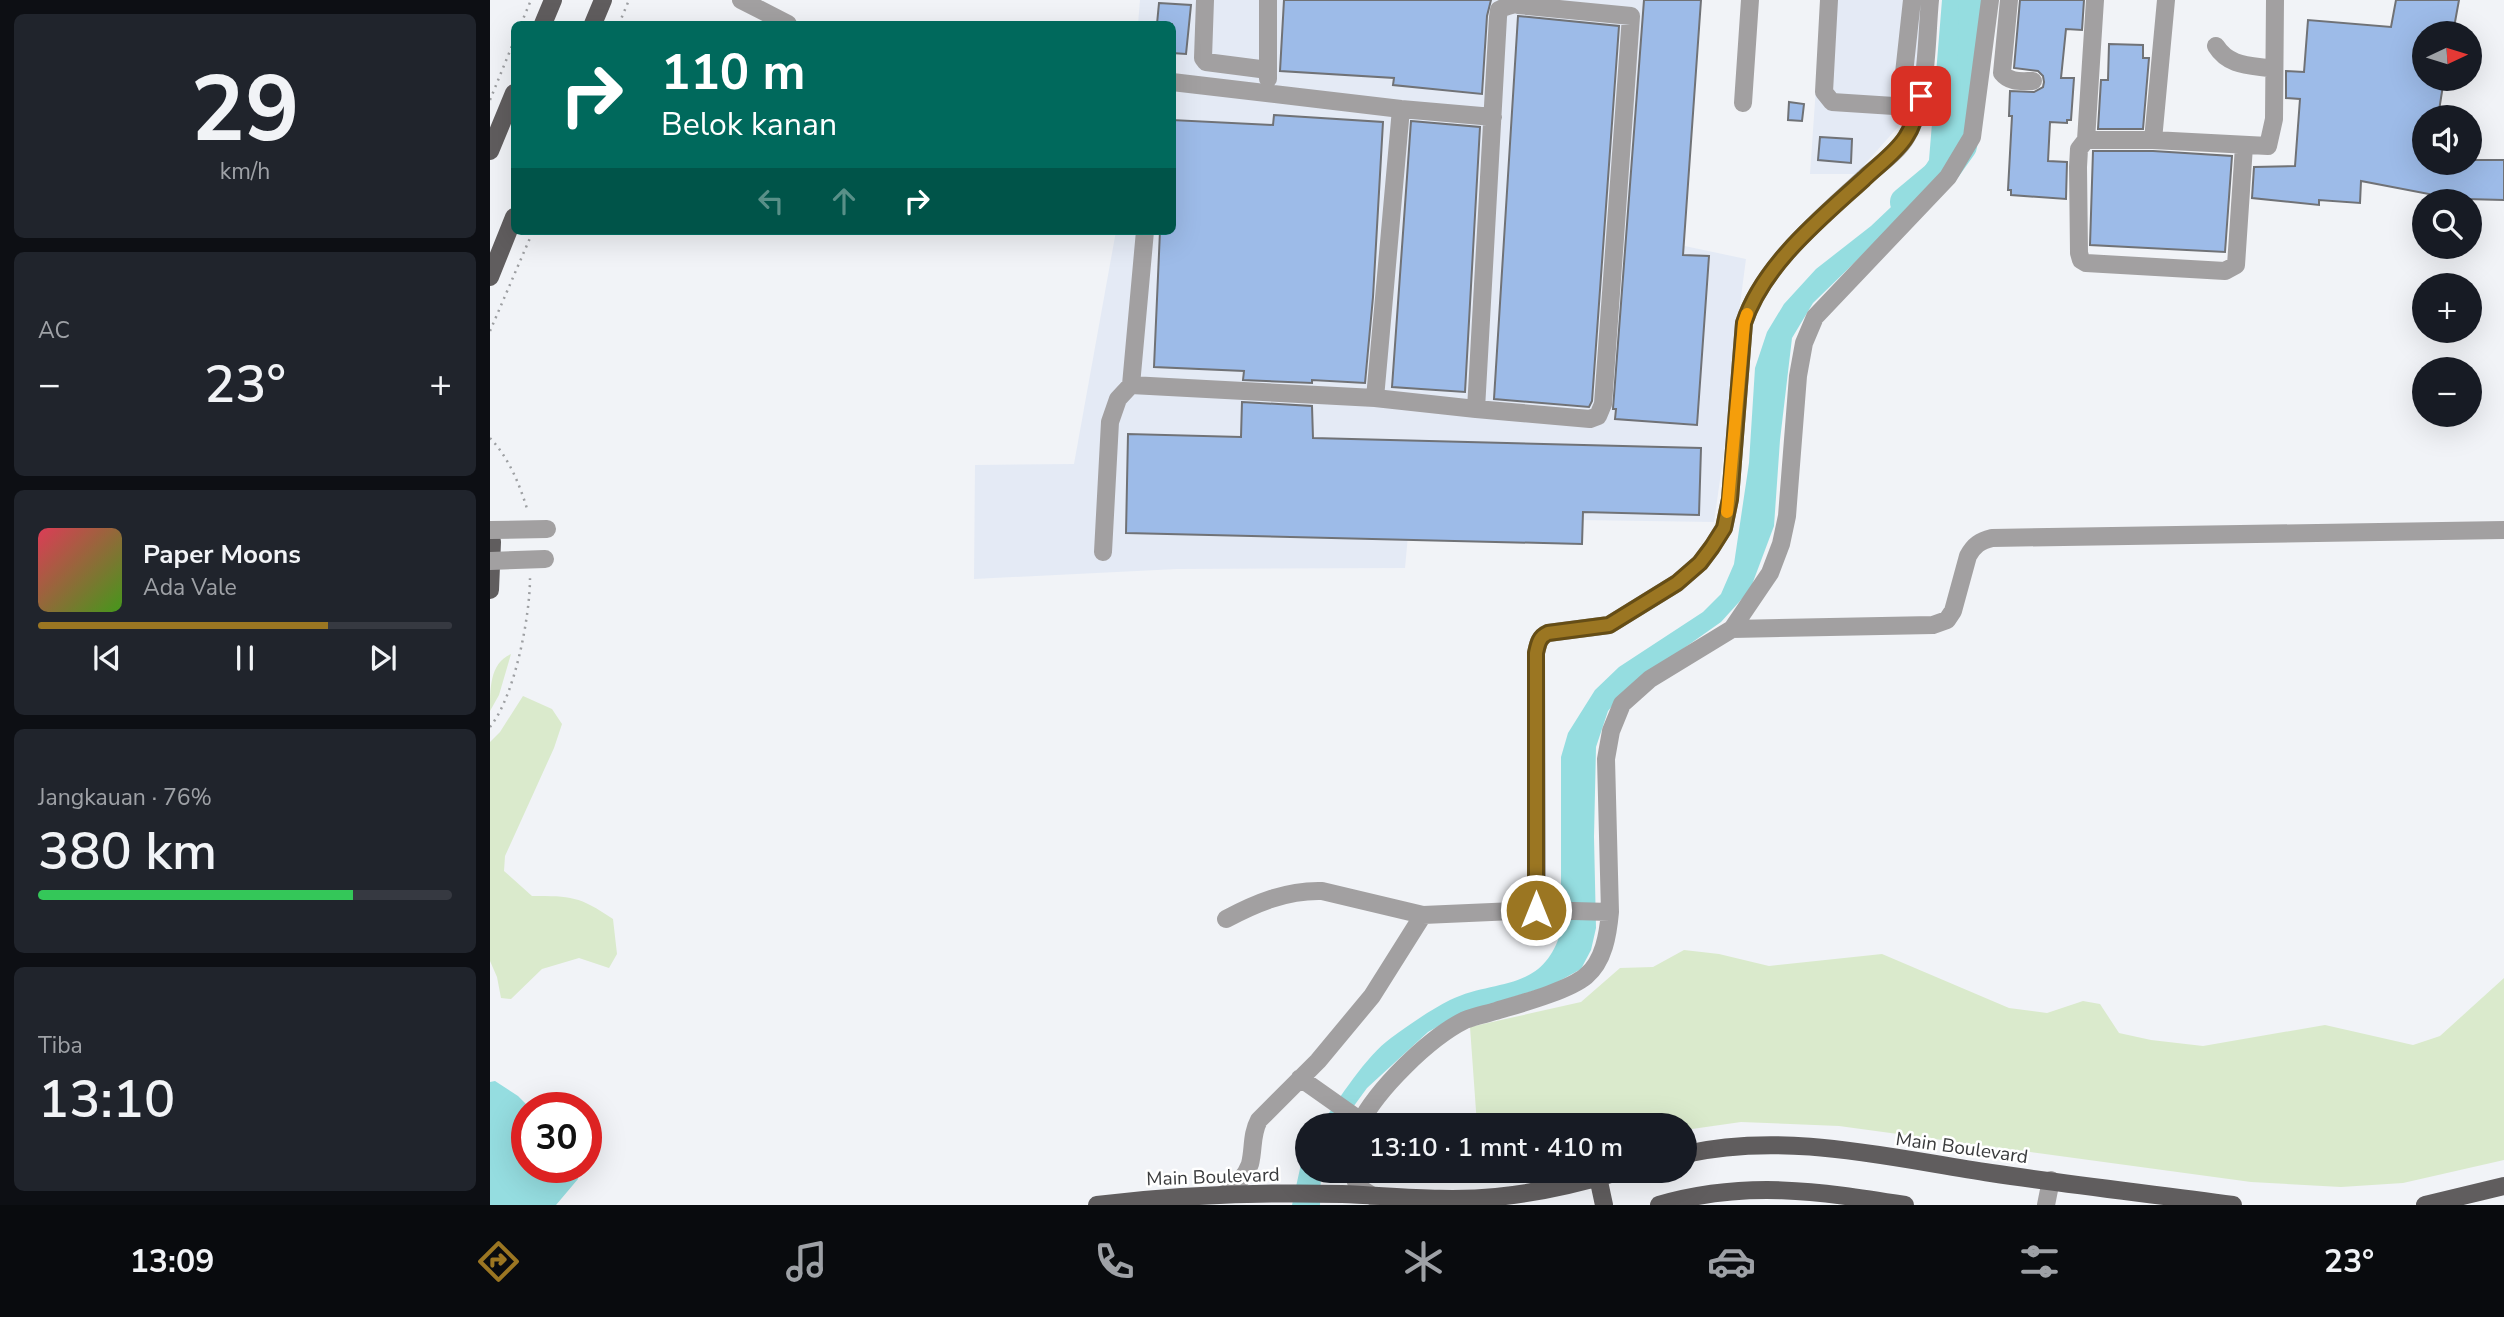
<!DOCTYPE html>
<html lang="id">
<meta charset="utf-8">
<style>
:root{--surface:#171b24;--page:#20242c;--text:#f1f3f6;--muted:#9ea1a6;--line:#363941;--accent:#9b7622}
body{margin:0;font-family:"Nunito Sans",sans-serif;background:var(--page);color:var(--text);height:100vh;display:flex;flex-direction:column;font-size:26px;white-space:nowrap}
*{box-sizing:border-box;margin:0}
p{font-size:23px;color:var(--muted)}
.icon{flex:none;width:38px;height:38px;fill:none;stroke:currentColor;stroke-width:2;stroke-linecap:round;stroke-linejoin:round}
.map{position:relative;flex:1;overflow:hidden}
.drawer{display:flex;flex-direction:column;gap:14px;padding:14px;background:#0d0f14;width:490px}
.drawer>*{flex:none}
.hud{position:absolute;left:21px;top:21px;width:665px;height:214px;border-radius:10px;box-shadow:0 7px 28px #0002;background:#00695c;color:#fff;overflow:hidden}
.needle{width:46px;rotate:86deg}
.tools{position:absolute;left:1922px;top:21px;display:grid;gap:14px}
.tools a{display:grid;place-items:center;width:70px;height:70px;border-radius:50%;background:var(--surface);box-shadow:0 7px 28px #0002;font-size:35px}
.speed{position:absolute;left:21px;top:1092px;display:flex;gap:14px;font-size:35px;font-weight:700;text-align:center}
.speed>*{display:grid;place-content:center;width:91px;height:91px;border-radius:50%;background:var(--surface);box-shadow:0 7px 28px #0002;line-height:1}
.speed .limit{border:10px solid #d22;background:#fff;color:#111}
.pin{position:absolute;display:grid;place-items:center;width:60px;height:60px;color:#fff;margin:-30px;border-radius:14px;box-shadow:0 4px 10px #0006}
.me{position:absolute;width:77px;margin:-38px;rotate:0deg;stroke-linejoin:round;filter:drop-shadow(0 0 5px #0008)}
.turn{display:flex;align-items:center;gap:24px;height:147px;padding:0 35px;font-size:32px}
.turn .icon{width:91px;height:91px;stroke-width:2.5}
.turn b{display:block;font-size:49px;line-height:60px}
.lanes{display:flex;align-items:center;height:66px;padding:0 35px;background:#0003;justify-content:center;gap:35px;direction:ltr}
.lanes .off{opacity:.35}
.big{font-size:52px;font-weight:600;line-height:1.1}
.drawer .widget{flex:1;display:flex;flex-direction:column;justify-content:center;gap:10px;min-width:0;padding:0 24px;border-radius:10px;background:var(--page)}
.drawer .dial{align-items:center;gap:0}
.dial b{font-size:91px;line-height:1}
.song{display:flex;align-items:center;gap:21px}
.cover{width:84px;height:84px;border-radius:10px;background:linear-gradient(135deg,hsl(350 70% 55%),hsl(100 70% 35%))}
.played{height:7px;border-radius:4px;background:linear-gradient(90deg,var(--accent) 70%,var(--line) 70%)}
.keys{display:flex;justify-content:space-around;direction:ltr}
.heat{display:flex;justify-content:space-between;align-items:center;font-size:38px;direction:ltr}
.charge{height:10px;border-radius:5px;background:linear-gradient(90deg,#34c759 76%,var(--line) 0)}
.trip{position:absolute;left:805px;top:1113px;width:402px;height:70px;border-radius:35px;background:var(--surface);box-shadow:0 7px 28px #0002;font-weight:600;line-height:70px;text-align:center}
.menu{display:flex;height:112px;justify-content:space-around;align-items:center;background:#090b0e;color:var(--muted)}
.menu .icon{width:49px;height:49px}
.menu .active{color:var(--accent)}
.menu b{font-size:32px;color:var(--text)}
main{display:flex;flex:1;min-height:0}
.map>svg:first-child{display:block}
</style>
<main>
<section class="drawer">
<div class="widget dial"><b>29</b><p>km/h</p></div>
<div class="widget"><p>AC</p>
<div class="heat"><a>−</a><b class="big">23°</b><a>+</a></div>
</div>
<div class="widget">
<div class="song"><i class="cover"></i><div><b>Paper Moons</b><p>Ada Vale</p></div></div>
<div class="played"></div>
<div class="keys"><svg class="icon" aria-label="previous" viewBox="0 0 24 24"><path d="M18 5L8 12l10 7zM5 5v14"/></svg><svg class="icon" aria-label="pause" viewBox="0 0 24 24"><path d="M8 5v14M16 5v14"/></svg><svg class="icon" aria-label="next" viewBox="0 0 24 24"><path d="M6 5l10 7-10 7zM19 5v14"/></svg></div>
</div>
<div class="widget"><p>Jangkauan · 76%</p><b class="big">380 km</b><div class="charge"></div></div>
<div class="widget"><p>Tiba</p><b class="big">13:10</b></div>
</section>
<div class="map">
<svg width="2014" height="1205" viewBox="0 0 2014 1205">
<rect width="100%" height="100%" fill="#f1f3f7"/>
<path fill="#e4eaf5" d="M650,0H1202L1190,245L1256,259L1240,380L1236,438L1224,522L1088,520L1084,545L918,535L915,568L687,569L484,579L485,465L584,464L626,231H682V24H648Z
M1332,0H1438L1424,103L1408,127L1366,174H1320Z"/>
<path fill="#daeacc" d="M21,654L9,695L0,711C0,688 0,663 21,654Z
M33,696L62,709L72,724L64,748L15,856L14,871L42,896C81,896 89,896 123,919L127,954L119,968L89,958L52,969L21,999L11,998L7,977L0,961V742L10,732Z
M1194,950L1229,954L1279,966L1392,954L1519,1008L1557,1013L1593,1001L1610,1004L1629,1033L1661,1040L1713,1046L1835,1025L1923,1045L1950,1036L2014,978V1160L1913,1183L1851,1187L1761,1182L1349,1126L1251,1122L1195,1130V1125H987L980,1027L1091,1002L1130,968L1163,967Z"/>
<path fill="#95dde0" d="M1452,0H1493L1485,66L1463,149L1433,196L1323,303L1302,338L1290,440L1284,526L1260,590L1231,622L1136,689L1118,711L1106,747L1104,837L1106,928L1101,950L1091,969L1062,985L972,1013L938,1032L877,1088L850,1125H831C849,1099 876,1056 901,1038C919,1025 940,1010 960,1000C1007,978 1053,993 1071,931V757L1078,733L1105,690L1129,667L1213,612L1231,594L1244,564L1259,463L1265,368L1277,332L1294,304L1326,269L1381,226L1420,189L1439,160Z
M5,1081L28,1096L40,1108H37V1167L88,1168V1179L66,1205H0V1082Z
M817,1151V1171H831L830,1205H802L811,1164Z"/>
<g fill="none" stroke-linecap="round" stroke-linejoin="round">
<path stroke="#95dde0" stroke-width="30" d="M1415,202L1457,167L1472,146L1477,117L1483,52L1484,0"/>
</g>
<path fill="#9dbbe8" stroke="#707276" stroke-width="2" d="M794,0H1001L997,16L992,94L903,85L904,78L790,71Z
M1154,0H1211L1193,255L1219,256L1207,425L1125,419L1126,409H1123Z
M1530,0H1594L1592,30L1576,29L1571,78H1584L1581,120H1577V123L1560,122L1558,161L1577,162L1576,199L1521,195V190H1518L1522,116H1519L1520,91L1544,92L1553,87L1554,82L1553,76L1548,71L1524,68Z
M1906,0H1969L1963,33H1934V79H1954L1948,117H1934V163H1979V160H2014V200L1938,198L1939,194L1871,181L1870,203L1829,200V205L1762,198L1764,167L1805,166L1810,99L1796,98V71L1814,72L1818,20L1901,27Z
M669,3L701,5L696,54L682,53V24H667Z
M1028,16L1129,26L1102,401L1099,407L1004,399Z
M1619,44L1653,45V58H1659L1653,129H1608L1611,80H1618Z
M1299,102L1314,104L1312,121L1298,120Z
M784,115L893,122L883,297L875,383L822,380V383L753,380L754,371L664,367L670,231H682V120L783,125Z
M921,121L990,127L975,392L902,387Z
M1330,137L1362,139L1361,163L1328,160Z
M1603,151H1663L1742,156L1735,252L1600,245Z
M752,402L822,406L823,438L1211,448L1209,515L1093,512L1092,544L636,533L638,434L751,437Z"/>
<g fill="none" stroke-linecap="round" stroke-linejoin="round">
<path stroke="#9d9fa2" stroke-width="2.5" stroke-dasharray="2 5" stroke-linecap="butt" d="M31,24L41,0
M129,24L139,0
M0,100L24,41
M0,331L43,231
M0,438C19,458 30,485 38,512
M0,727C25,696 40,616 40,578"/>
<path stroke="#a2a0a1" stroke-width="18" d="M251,0L298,24
M715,0L713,58L716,62L778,70
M1339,0L1334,92L1342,102L1404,106L1411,101L1422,0
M1519,0L1512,73C1520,83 1531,81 1543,81
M1726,46C1739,67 1761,65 1784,69
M778,79V0
M682,82L911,109L1003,117
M1253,103L1260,0
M1596,140L1605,0
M1663,140L1676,0
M1754,146L1746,265L1735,271L1596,263L1591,260L1589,253L1588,167L1589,149L1596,140H1663L1778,146L1784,119L1785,0
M641,385L655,231
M885,398L911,109
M986,409L1100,419L1108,416L1113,404L1141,16L1028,5
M613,552L620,422L628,399L641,385L885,398L986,409L1008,17L1009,10C1017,5 1027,5 1036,0
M1242,629L1443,625L1457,620L1463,611L1478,556C1484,545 1490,541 1502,538L2014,530
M1047,910L1046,653C1048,644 1049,637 1058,633L1119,625L1187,583L1210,563L1222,547L1234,528L1240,499L1254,323C1273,265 1331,218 1375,177C1389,165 1408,152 1417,136C1438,100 1436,41 1440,0
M736,919C766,903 797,890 832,891L933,915
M810,1078L871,1121
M869,1125C887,1089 939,1038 975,1020C985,1016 996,1014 1006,1011C1029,1004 1078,991 1096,976C1114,961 1118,934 1120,912L1116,759L1121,731L1132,704L1160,679L1242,629L1280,573L1291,544L1297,516L1308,376L1314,343L1325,317L1458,177L1482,137L1500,0
M862,1171L868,1187L884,1197
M734,1194C744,1187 756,1176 760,1164C764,1148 761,1135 769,1120L828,1061L882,996L933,915L1047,910L1120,912
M1556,1205L1561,1180"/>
<path stroke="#605d5e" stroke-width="18" d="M53,24L63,0
M103,24L113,0
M0,151L24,93
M0,277L24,217
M0,532L2,542L0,590
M1195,1154C1296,1131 1401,1158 1501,1173C1581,1185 1662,1194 1743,1205
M1108,1177L1114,1205
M607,1205C688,1195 770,1192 852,1194C903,1196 955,1202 1006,1197C1048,1193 1090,1183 1131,1171
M1169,1205C1255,1180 1329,1191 1415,1205
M1935,1205L2014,1186"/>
<path stroke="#a2a0a1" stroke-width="18" d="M0,530L57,529
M0,561L55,559"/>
</g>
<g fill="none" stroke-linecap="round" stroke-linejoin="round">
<defs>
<path id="route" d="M1046,910V653C1048,644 1049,637 1058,633L1119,625L1187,583L1210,563L1222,547L1234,528L1240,499L1254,323C1273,265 1330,219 1374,179C1387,166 1406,153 1416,137C1424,125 1428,110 1431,96"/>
</defs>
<use href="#route" stroke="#654d16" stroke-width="18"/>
<use href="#route" stroke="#9b7622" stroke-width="12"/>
<path stroke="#f59e0b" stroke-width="12" d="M1237,512L1254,323L1257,314"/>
</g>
<g text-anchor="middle" stroke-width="5" stroke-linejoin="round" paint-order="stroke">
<g font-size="19" fill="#3a3b3d" stroke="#fff">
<text transform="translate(1472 1147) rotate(8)" y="7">Main Boulevard</text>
<text transform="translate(723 1176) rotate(-2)" y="7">Main Boulevard</text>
</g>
</g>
</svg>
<div class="tools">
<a><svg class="needle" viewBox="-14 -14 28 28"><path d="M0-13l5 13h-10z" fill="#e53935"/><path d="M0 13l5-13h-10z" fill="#9ea1a6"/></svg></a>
<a><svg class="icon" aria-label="sound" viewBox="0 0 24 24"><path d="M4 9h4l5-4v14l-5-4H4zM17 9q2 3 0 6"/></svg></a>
<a><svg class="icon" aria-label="search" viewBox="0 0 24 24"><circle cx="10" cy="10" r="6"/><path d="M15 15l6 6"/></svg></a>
<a>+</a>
<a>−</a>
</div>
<div class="speed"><div class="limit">30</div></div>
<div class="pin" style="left:1431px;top:96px;background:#d93025"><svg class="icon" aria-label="arrive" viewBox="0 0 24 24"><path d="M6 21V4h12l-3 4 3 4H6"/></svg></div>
<svg class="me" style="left:1046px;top:910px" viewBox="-20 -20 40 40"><circle r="17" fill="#9b7622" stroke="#fff" stroke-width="3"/><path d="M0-11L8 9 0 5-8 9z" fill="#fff"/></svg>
<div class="trip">13:10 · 1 mnt · 410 m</div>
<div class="hud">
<div class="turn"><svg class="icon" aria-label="right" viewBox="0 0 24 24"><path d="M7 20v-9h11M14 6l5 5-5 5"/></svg><div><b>110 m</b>Belok kanan</div></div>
<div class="lanes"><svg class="icon off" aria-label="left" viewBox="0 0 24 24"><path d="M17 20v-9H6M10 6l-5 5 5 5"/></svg><svg class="icon off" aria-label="ahead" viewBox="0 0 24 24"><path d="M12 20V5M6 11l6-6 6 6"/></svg><svg class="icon" aria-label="right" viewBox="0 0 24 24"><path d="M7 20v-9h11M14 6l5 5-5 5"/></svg></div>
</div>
</div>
</main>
<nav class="menu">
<b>13:09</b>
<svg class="icon active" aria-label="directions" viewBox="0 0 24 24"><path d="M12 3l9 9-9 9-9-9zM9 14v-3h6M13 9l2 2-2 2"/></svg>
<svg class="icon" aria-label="music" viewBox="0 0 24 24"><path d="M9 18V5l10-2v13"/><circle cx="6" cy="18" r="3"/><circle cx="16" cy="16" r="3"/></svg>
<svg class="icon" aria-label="phone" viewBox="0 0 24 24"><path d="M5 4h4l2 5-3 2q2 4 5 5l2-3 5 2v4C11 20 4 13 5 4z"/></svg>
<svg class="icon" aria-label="climate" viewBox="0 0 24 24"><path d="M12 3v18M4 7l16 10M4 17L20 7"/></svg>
<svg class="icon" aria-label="car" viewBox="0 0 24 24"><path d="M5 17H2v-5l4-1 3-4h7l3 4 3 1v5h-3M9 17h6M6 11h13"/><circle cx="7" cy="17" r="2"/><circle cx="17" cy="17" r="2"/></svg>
<svg class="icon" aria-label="filters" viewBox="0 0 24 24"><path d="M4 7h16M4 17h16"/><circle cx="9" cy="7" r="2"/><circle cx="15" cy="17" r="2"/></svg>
<b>23°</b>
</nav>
